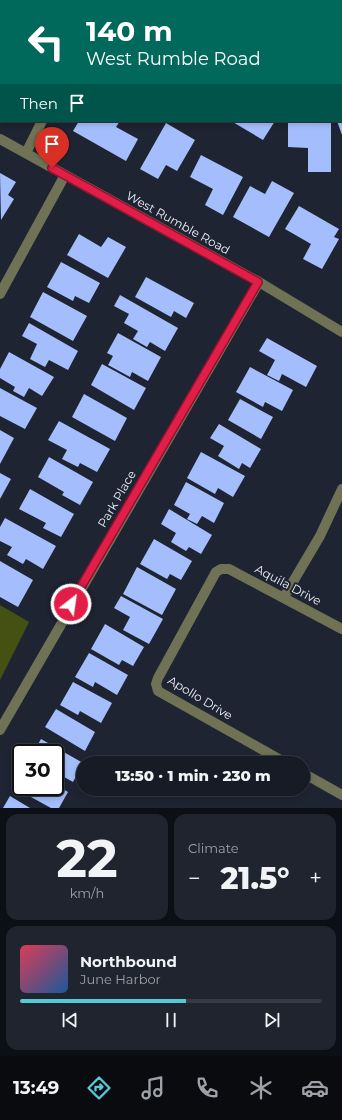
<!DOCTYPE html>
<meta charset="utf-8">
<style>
:root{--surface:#161b26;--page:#1f242e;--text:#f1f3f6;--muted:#9ea1a7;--line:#353943;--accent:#52cbd7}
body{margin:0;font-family:Montserrat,sans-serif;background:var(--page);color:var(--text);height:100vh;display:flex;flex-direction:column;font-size:15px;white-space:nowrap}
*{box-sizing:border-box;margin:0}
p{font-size:13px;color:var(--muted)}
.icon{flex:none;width:22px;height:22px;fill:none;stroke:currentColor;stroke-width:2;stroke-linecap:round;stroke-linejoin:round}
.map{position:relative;height:808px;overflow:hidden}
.panel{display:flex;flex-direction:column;gap:6px;padding:6px;background:#0c0f15;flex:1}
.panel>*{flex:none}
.banner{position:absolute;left:0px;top:0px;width:342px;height:122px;box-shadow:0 2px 6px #0003,0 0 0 1px var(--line);background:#00695c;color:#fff;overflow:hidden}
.speed{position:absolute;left:12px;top:744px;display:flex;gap:8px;font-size:20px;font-weight:700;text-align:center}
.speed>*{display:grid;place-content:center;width:52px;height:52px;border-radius:50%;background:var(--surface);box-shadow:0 2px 6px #0003,0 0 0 1px var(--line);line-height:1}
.speed .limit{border:2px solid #111;border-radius:6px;background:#fff;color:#111}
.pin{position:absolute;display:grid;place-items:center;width:34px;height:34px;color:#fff;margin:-41px -17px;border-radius:50% 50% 50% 0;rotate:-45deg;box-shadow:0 0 4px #0007}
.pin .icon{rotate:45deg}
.me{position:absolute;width:44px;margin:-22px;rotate:30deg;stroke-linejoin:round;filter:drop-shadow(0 0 3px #0008)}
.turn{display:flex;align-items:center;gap:14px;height:84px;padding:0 20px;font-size:18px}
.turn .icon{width:52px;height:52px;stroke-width:2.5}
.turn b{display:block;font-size:28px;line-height:34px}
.then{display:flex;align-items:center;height:38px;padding:0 20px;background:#0003;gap:8px;font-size:15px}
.big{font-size:30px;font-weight:800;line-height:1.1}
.panel .tile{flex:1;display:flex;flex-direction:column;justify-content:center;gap:6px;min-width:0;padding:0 14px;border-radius:12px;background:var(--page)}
.panel .dial{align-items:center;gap:0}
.dial b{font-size:52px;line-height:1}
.song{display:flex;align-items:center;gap:12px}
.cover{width:48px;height:48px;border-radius:6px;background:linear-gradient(135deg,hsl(350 70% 55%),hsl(210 70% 35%))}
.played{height:4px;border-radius:2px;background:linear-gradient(90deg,var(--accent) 55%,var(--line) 55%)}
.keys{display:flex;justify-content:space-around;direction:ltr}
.heat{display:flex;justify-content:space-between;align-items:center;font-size:22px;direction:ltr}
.panel .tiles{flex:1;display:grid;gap:6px;grid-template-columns:1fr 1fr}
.tile:last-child{grid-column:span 2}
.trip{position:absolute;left:76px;top:756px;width:234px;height:40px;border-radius:20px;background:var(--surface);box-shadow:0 2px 6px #0003,0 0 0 1px var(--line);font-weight:800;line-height:40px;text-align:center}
.tab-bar{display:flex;height:64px;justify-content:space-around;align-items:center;background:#090b0f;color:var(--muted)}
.tab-bar .icon{width:28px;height:28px}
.tab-bar .current{color:var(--accent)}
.tab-bar b{font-size:18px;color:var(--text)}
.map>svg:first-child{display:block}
</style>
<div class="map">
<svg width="342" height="808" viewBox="0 0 342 808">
<rect width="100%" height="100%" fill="#1e2432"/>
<path fill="#455112" d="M0,605L29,622L0,680Z"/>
<path fill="#a4befd" d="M79,121H120L116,127L138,139L126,161L73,131Z
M231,121H275L263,140Z
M288,121L331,122V172H308V148L288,147Z
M337,121H342V135Z
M166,123L195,140L177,171L166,165L158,179L140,169Z
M201,155L243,177L223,215L205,205L213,189L190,177Z
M0,173L16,182L8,195L14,199L1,220Z
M272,181L294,193L269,237L233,217L250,186L265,194Z
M299,206L339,229L334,237L339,239L322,269L303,259L311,244L285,229Z
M79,234L101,247L108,237L126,247L108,278L67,255Z
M61,262L100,283L89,303L75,296L73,301L47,287Z
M146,277L194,303L186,318L174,311L171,317L135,297Z
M43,292L87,316L73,341L30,317Z
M120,295L178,328L165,351L150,342L147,347L133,339L138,331L124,323L129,314L114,306Z
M29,323L78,351L68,370L49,360L45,367L30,359L37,344L22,336Z
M118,333L161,357L148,381L132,372L130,377L108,365L113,356L107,353Z
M267,338L317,366L306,387L282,374L279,381L267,375L275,360L259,351Z
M9,352L54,377L42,396L29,388L24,397L13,391L15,387L0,378V369Z
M102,364L146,388L134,410L91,385Z
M250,367L293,390L282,411L265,402L263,407L236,392Z
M0,388L37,408L25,429L0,416Z
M84,394L127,418L115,441L72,417Z
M240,399L273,417L261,439L228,420Z
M59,421L110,449L97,472L80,463L78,467L62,459L67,450L48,440Z
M219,424L261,449L250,468L242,463L239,469L218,456L224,446L210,438Z
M0,430L14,438L0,464Z
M201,452L245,476L233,497L218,488L215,494L187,478Z
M49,457L93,482L80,505L62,495L64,492L38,477Z
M0,473L11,479L0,499Z
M186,482L224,503L214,523L202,516L197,524L187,519L190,514L174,505Z
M30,489L74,514L61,537L43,528L46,523L19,509Z
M169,509L212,535L201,554L189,547L186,551L171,542L176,533L161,524Z
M5,518L56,546L43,569L26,559L23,564L7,555L12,547L0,541V527Z
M154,539L192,561L181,580L170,574L167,579L140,564Z
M0,561L33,580L18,607L0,597Z
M137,567L176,589L162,615L123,594Z
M121,596L163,619L149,644L123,630L130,617L114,608Z
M105,624L144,647L133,666L122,660L119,665L91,649Z
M89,653L128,675L117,695L95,682L93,687L75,677Z
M73,682L112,703L101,723L80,711L78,715L60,705Z
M56,709L95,732L85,751L45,727Z
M41,739L83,763L73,782L57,773L55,777V753H33Z
M55,784L68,792L59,808H51L20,791L23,787H55Z
M10,796L30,808H3Z"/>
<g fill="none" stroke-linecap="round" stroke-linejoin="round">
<path stroke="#6f7255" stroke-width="10" d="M182,0L184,1
M103,1L104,0
M341,29L342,27
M0,139L259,282L342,332
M26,153L42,121
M0,294L65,175
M284,597L320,536L342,489
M0,730L259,282
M286,763L158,691L156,684L158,678L216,572L221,569H229L342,629
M303,773L342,795"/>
</g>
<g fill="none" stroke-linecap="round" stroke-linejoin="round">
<defs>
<path id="route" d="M52,168L258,282L71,604"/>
</defs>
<use href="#route" stroke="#92132f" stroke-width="10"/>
<use href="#route" stroke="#e11d48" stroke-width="7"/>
</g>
<g text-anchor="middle" stroke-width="4" stroke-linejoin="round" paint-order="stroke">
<g font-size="12" fill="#eaeef8" stroke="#1e2432">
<text transform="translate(178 223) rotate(29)" y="4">West Rumble Road</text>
<text transform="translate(117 499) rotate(-60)" y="4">Park Place</text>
<text transform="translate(288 585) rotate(28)" y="4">Aquila Drive</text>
<text transform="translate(200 698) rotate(31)" y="4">Apollo Drive</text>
</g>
</g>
</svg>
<div class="speed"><div class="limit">30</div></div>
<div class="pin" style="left:52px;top:168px;background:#d93025"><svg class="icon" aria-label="arrive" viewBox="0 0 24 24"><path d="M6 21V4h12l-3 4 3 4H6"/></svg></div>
<svg class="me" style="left:71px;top:604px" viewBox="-20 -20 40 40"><circle r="17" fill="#e11d48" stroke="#fff" stroke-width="3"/><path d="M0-11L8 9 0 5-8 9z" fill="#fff"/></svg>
<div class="trip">13:50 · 1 min · 230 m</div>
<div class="banner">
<div class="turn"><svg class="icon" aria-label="left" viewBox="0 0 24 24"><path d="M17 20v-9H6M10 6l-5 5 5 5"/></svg><div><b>140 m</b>West Rumble Road</div></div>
<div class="then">Then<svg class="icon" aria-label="arrive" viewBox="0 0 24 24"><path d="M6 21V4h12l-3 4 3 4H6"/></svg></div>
</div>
</div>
<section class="panel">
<div class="tiles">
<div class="tile dial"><b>22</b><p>km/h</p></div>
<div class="tile"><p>Climate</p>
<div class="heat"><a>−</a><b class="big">21.5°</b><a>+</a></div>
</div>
<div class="tile">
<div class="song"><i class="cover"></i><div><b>Northbound</b><p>June Harbor</p></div></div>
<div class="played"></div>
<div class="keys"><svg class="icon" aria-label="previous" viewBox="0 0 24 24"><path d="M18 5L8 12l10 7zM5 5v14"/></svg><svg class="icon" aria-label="pause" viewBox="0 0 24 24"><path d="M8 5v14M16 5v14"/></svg><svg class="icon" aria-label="next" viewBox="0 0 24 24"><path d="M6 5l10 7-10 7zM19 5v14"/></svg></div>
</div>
</div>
</section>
<nav class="tab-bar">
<b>13:49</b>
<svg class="icon current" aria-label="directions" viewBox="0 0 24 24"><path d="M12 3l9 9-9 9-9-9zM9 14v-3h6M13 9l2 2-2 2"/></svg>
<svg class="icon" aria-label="music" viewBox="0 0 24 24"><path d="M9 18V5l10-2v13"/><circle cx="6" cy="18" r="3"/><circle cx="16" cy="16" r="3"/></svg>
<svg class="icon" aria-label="phone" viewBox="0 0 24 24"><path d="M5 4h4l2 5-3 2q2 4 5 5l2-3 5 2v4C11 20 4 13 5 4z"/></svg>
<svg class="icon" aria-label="climate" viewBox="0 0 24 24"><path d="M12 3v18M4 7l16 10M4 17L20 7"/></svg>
<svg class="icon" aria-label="car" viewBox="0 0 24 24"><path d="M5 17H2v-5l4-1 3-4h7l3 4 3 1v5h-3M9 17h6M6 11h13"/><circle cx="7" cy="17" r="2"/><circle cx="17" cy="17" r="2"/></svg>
</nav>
